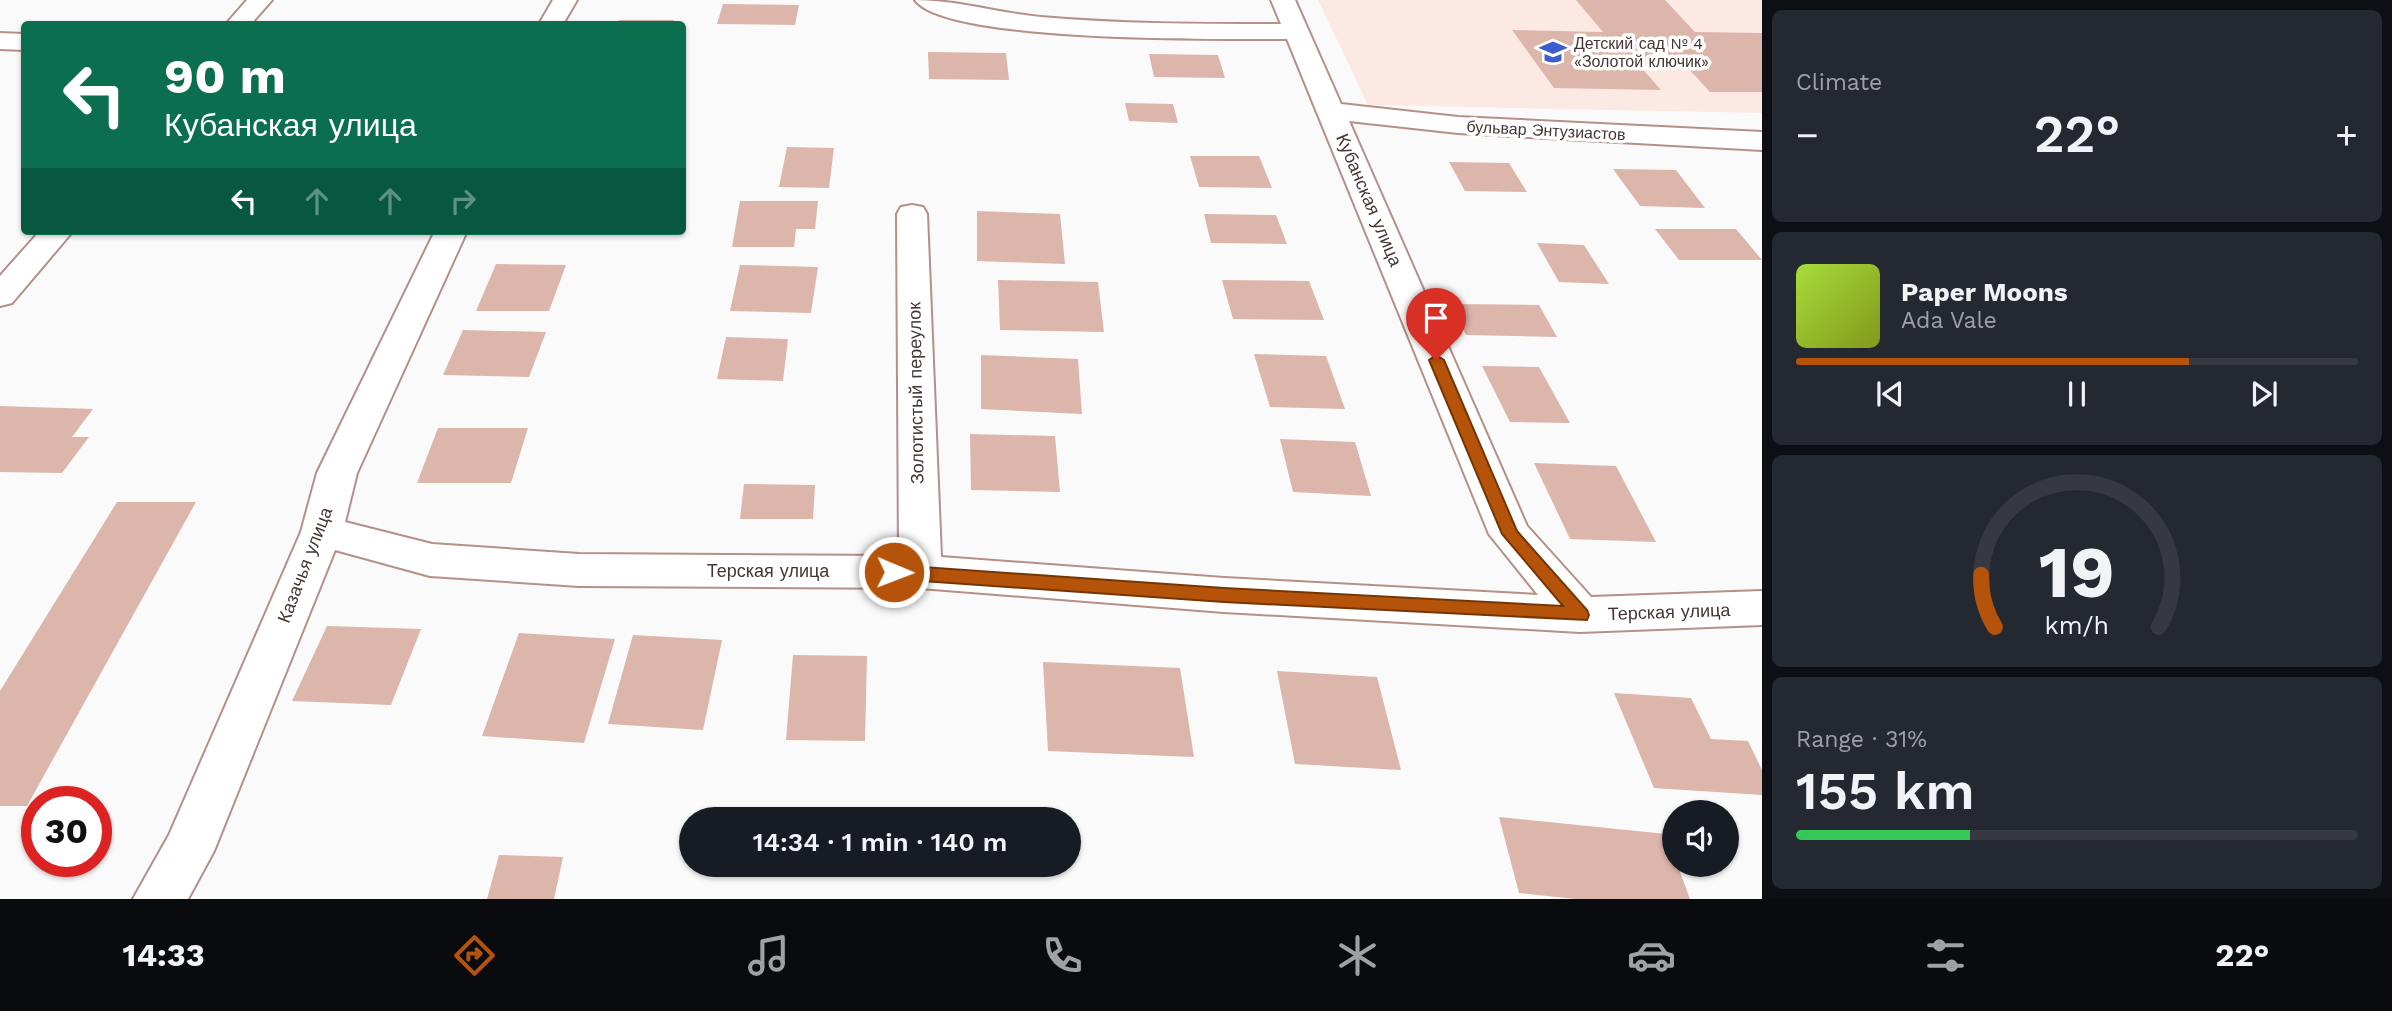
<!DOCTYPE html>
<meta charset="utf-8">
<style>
:root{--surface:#171b24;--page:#242831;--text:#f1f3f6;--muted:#9ea1a6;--line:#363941;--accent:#b45309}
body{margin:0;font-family:"Work Sans",sans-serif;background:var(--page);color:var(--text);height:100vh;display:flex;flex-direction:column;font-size:26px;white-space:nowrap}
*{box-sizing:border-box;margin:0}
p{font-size:23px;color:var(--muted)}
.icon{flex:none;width:38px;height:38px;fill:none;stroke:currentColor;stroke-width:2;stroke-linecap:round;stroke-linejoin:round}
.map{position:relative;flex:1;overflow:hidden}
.drawer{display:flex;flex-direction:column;gap:10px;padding:10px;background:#0d0f14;width:630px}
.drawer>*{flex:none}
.top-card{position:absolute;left:21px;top:21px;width:665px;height:214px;border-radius:7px;box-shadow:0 2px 5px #0004;background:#0b6e4f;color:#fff;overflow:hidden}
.controls{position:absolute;left:1662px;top:800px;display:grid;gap:14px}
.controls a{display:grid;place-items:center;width:77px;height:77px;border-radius:50%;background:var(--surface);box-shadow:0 2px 5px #0004;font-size:35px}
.speed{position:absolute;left:21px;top:786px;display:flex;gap:14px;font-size:35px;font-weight:700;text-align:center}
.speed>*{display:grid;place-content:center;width:91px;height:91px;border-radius:50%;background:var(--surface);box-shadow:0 2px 5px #0004;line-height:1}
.speed .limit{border:10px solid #d22;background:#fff;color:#111}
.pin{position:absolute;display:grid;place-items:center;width:60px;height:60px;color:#fff;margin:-72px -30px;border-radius:50% 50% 50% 0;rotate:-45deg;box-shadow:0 0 7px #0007}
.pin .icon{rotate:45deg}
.me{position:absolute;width:77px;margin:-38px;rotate:91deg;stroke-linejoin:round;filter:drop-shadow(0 0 5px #0008)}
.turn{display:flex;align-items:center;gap:24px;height:147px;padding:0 28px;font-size:32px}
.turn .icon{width:91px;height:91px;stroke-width:2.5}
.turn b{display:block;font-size:49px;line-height:60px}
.lanes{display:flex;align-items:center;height:66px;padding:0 28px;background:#0003;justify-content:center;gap:35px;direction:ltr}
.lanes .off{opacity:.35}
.big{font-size:52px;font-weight:600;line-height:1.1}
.drawer .tile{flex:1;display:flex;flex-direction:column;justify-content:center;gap:10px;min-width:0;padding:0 24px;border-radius:10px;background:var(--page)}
.drawer .dial{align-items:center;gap:0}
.dial svg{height:182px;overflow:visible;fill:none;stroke:var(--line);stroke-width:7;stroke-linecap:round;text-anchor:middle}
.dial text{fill:var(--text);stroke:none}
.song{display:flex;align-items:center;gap:21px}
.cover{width:84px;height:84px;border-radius:10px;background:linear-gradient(135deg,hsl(80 70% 55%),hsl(70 70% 35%))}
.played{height:7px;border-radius:4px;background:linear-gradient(90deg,var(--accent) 70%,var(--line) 70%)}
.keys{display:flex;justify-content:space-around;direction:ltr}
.heat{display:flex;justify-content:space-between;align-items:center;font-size:38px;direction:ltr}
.charge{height:10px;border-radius:5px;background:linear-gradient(90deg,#34c759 31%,var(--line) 0)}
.trip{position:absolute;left:679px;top:807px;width:402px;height:70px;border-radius:35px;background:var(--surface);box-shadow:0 2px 5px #0004;font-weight:600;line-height:70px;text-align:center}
.dock{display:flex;height:112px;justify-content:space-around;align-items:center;background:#090b0e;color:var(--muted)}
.dock .icon{width:49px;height:49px}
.dock .on{color:var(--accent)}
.dock b{font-size:32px;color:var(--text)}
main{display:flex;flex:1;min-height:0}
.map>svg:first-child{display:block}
</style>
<main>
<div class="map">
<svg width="1762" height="899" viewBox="0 0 1762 899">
<rect width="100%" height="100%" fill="#fafafa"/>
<path fill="#fde9e4" d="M1318,0H1762V113L1368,105Z"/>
<path fill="#dcb5ab" d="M1576,0H1665L1695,32L1762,33V92H1710L1686,66L1639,65L1661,90L1554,88L1512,30L1603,32Z
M723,4L799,5L795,25L717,24Z
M619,20H674L673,24H618Z
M928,52L1006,53L1009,80L929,79Z
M1149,54L1218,55L1225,78L1154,77Z
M1125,103L1173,104L1178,123L1129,121Z
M787,147L834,148L829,188L779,187Z
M1190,156H1259L1272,188L1199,187Z
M1449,162L1509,163L1527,192L1465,191Z
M1613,169L1676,170L1705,208L1640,206Z
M740,201H818L815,229H796L794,247H732Z
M977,211L1060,214L1065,264L977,261Z
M1204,214L1276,215L1287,244L1211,243Z
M1655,229H1736L1762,260H1679Z
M1537,243L1584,245L1609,284L1559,282Z
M496,264L566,265L549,311H476Z
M740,265L818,267L811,313L730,311Z
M998,280L1098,282L1104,332L1000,330Z
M1222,280L1309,281L1324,320L1233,319Z
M1451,304L1539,305L1557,337L1466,335Z
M463,330L546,332L529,377L443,375Z
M726,337L788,339L783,381L717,379Z
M1254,354L1326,356L1345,409L1270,407Z
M981,355L1078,359L1082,414L981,409Z
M1482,366L1539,367L1570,423L1510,422Z
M0,406L93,409L72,437H89L62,473L0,472Z
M438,428H528L511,483H417Z
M970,434L1055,436L1060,492L971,490Z
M1280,439L1355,442L1371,496L1293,492Z
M1534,463L1616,466L1656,542L1570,539Z
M744,484L815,485L813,519H740Z
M117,502H196L27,806H0V691Z
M327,626L421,629L391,705L292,701Z
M519,633L615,639L584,743L482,736Z
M633,635L722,640L703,730L608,724Z
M793,655L867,656L865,741L786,740Z
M1043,662L1180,668L1194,757L1048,751Z
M1277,671L1377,677L1401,770L1295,764Z
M1614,693L1691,698L1711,739L1748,741L1762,770V795L1654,788Z
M1499,817L1666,834L1690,899H1575L1519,893Z
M499,855L563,857L554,899H487Z"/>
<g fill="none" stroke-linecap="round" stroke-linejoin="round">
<defs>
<path id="minor" d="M247,0H272L251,24H226Z
M553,0H577L563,24H539Z
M915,0C957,0 998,13 1041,17C1121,24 1201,24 1281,24L1271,0H1295L1341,104L1458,117L1762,132V150L1458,133L1349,121L1527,526L1591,597L1762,591V625L1580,632L1224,612L920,588L579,586L430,576L335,550L214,851L188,899H133L169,835L301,532L317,473L435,231H467L357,473L345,522L432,544L579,554L899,556L897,214L901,207L912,205L923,207L927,214L941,557L1224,578L1538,595L1489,534L1287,39C1228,39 945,43 915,0Z
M0,33L24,34V50L0,49Z
M40,231H73L12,303L0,306V276Z"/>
</defs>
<use href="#minor" stroke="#b68f86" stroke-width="4"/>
<use href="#minor" fill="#fff" fill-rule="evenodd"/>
</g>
<path fill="#b45309" stroke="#753606" stroke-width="2" d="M1436,355L1444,360L1517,531L1587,610L1589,615L1587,620L1224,602L894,579L885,572L894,565L1224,588L1563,606L1502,534L1429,360Z"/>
<defs>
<symbol id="school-bare" viewBox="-9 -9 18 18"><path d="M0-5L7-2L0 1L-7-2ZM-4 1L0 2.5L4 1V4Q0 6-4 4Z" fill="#3c5dcf" stroke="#fff" stroke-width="2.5" paint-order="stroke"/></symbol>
</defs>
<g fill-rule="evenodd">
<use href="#school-bare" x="1534" y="33" width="38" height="38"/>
</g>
<g text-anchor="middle" stroke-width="7" stroke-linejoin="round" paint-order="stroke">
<g font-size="16" fill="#463632" stroke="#fff" text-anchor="start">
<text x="1574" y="49">Детский сад № 4<tspan x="1574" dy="18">«Золотой ключик»</tspan></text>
</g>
<g font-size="16" fill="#463632" stroke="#fff">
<text transform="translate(1546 130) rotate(3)" y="6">бульвар Энтузиастов</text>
</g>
<g font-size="18" fill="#463632" stroke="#fff">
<text transform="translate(1369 200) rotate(67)" y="6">Кубанская улица</text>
<text transform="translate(916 393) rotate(-91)" y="6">Золотистый переулок</text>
<text transform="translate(305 565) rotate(-69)" y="6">Казачья улица</text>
<text x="768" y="577">Терская улица</text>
<text transform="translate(1669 612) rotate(-2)" y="6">Терская улица</text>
</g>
</g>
</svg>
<div class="controls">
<a><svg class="icon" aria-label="sound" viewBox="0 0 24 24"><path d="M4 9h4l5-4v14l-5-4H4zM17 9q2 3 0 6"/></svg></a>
</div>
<div class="speed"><div class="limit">30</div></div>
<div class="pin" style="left:1436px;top:360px;background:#d93025"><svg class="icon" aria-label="arrive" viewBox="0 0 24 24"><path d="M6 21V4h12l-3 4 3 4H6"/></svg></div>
<svg class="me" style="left:894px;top:572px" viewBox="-20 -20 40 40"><circle r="17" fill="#b45309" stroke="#fff" stroke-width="3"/><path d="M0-11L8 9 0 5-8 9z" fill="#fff"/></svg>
<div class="trip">14:34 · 1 min · 140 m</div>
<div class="top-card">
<div class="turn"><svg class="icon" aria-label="left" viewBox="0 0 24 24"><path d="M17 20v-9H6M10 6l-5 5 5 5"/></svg><div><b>90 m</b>Кубанская улица</div></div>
<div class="lanes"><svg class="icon" aria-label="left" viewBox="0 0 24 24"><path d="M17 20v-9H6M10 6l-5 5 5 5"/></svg><svg class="icon off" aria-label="ahead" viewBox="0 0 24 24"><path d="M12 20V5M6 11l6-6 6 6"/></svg><svg class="icon off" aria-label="ahead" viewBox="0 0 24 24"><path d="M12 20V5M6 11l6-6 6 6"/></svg><svg class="icon off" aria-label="right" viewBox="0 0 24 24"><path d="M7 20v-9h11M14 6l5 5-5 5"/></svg></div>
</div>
</div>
<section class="drawer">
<div class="tile"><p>Climate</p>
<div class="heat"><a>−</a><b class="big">22°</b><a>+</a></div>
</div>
<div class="tile">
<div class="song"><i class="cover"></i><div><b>Paper Moons</b><p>Ada Vale</p></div></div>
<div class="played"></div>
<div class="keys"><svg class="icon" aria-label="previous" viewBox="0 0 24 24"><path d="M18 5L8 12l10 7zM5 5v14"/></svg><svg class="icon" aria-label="pause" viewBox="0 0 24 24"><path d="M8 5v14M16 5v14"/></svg><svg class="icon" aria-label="next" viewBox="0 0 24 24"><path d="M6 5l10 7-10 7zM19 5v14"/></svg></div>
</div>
<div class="tile dial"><svg viewBox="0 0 100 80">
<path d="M14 69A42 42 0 1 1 86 69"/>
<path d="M14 69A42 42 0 0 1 8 46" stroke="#b45309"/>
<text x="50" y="56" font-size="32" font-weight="700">19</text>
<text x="50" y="72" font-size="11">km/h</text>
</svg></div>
<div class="tile"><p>Range · 31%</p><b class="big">155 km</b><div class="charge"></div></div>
</section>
</main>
<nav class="dock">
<b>14:33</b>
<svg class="icon on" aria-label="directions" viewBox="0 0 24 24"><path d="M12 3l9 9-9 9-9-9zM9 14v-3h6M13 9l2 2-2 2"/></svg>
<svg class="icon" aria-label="music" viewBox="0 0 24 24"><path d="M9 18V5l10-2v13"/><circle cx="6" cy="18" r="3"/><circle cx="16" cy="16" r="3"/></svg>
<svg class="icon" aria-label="phone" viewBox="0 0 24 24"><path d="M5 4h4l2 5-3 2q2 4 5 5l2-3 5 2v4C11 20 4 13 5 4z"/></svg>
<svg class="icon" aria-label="climate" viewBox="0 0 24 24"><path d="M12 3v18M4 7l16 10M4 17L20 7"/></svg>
<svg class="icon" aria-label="car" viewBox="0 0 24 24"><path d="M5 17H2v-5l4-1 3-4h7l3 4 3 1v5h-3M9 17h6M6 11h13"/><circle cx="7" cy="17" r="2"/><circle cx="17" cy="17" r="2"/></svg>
<svg class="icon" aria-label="filters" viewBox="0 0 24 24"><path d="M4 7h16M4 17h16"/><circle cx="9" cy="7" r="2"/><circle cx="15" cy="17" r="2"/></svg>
<b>22°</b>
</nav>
